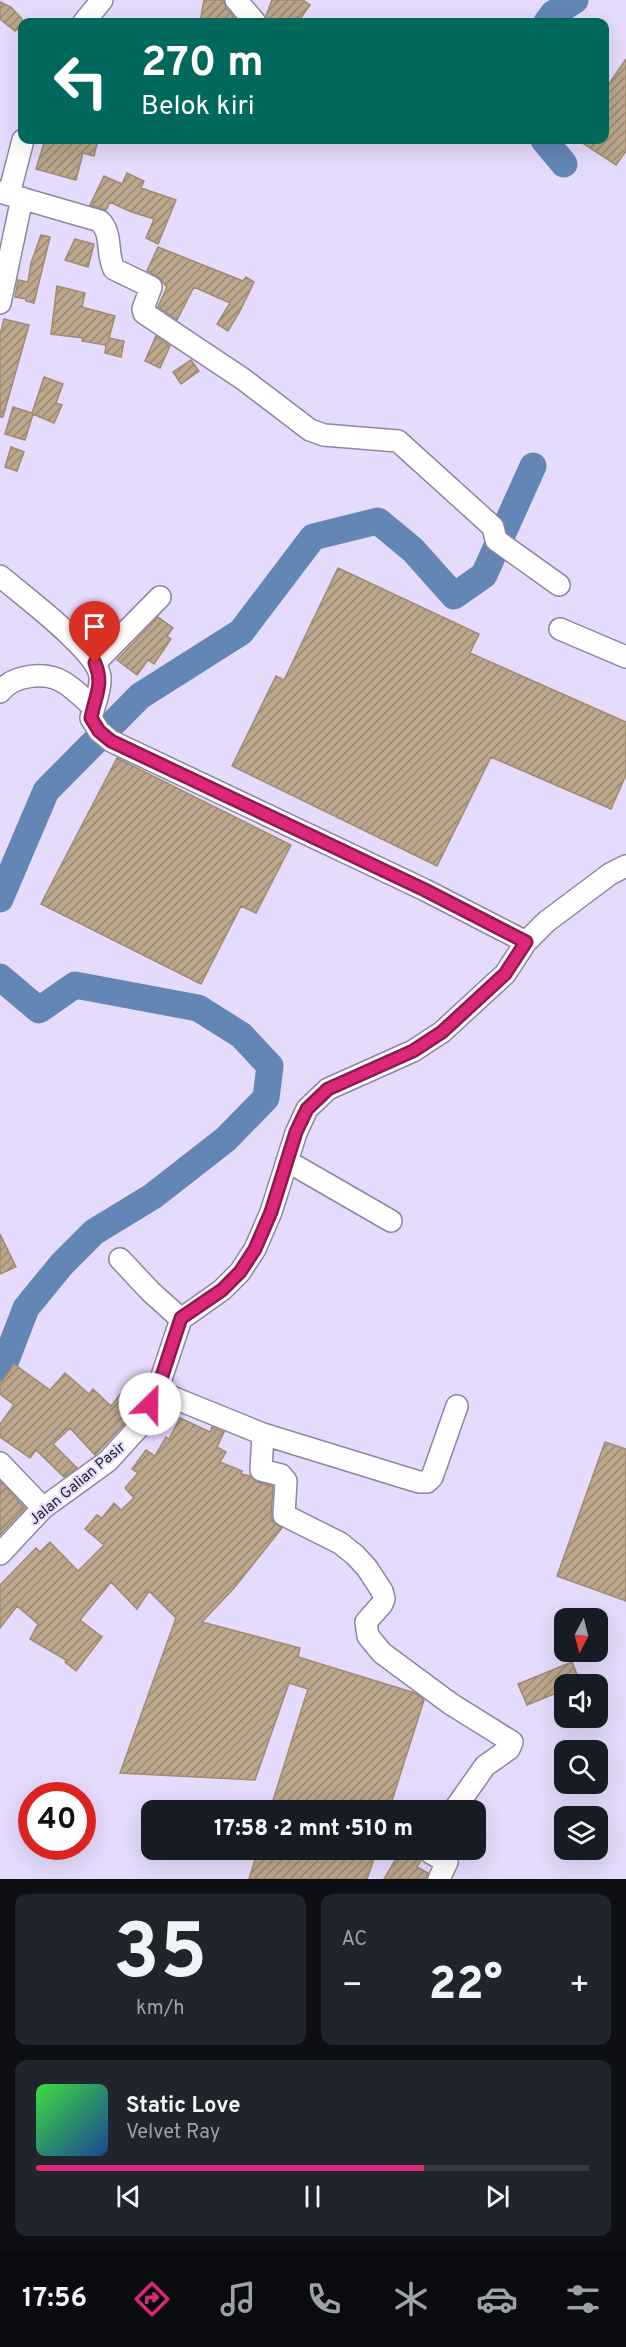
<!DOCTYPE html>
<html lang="id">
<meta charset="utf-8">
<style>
:root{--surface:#171b24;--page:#20242c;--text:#f1f3f6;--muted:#9ea1a6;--line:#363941;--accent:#db2777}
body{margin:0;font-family:Overpass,sans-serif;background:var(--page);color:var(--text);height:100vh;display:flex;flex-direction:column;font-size:22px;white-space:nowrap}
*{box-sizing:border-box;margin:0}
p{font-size:20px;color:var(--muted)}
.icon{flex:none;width:33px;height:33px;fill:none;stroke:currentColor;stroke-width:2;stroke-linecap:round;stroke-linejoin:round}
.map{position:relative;height:1879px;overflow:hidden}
.details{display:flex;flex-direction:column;gap:15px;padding:15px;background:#0d0f14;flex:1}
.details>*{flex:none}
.hud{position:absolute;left:18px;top:18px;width:591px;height:126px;border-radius:12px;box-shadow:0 6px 24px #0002;background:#00695c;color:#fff;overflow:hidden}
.needle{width:39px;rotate:187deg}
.fabs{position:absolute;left:554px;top:1608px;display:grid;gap:12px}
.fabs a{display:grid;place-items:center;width:54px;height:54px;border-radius:12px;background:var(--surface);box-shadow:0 6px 24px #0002;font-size:30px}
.speed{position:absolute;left:18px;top:1782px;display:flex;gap:12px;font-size:30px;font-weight:700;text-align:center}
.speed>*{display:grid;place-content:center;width:78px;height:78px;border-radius:50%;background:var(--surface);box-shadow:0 6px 24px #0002;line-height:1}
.speed .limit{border:9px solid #d22;background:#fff;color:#111}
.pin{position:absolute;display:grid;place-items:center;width:51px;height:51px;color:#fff;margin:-62px -26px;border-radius:50% 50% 50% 0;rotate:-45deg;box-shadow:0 0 6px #0007}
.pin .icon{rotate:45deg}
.me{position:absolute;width:66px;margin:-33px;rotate:23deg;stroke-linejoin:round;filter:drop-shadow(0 0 4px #0008)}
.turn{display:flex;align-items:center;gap:21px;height:126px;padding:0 24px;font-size:27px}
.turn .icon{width:78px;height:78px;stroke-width:2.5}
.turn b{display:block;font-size:42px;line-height:51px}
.big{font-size:45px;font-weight:800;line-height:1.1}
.details .card{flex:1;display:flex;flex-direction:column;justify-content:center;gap:9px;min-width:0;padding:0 21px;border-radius:12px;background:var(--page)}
.details .dial{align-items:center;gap:0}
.dial b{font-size:78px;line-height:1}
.song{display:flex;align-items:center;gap:18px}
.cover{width:72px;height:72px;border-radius:9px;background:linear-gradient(135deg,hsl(120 70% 55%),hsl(220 70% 35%))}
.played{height:6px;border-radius:3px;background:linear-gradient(90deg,var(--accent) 70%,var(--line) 70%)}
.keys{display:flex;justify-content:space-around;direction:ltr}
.heat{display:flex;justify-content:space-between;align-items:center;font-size:33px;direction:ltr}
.details .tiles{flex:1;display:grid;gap:15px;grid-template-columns:1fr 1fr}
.card:last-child{grid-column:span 2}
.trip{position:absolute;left:141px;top:1800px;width:345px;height:60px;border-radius:12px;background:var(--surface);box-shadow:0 6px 24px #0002;font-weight:800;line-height:60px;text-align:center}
.tab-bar{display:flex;height:96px;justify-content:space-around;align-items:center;background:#090b0e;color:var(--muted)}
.tab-bar .icon{width:42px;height:42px}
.tab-bar .on{color:var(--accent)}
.tab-bar b{font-size:27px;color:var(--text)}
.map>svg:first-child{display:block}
</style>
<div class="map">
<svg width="626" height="1879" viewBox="0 0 626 1879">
<defs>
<pattern id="building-hatch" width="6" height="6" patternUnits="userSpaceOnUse" patternTransform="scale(1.5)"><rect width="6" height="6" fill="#bca78c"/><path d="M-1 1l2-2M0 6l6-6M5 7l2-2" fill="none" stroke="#998873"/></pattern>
</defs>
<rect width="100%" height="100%" fill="#e5dbfc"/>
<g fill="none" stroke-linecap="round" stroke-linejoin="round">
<path stroke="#6386b5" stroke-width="27" d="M547,22L553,14L575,0
M544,140L564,164
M0,899L46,791L140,696L241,632L313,537L378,521L413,550L454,596L484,575L533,466
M0,977L39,1010L75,985L198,1008L241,1035L270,1066L266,1098L226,1139L153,1196L94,1232L62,1264L26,1308L3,1368H0"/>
</g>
<path fill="url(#building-hatch)" stroke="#9f8b71" stroke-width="1.5" d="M204,0H224L226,8L234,17L232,22H200Z
M272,0H303L310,5L298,22H267L266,16Z
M0,2L11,7L22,19V34L17,29L15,31L0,19Z
M626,59V151L616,165L578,140H604V91Z
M45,140H98L94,156L83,153L76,180L36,169Z
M127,173L144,181L141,188L176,200L158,244L146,238L154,219L129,211L110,202L106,210L90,205L104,176L122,184Z
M41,235L50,237L34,303L26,301V299L15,297L18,280L28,282L31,263Z
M75,239L94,244L88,267L65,260Z
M158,247L243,281L246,277L254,282L240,311L228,331L217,324L230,303L194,287L177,320L158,307L167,287L157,276L147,271Z
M57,286L85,293L82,307L115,316L109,338L124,341L121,357L105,353L106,345L82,341L83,338L51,334Z
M4,319L29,325L3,417H0V335Z
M156,336L170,346L160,368L145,361Z
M191,360L199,371L181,384L173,372Z
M44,377L63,384L56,403L62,405L54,423L33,414L25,440L5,434L13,407L32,413Z
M11,447L24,452L17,471L5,467Z
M338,568L479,634L470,653L626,722V775L611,809L491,757L437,866L232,766L276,676L284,680Z
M158,617L173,628L167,636L171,639L154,664L148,660L137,675L117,660Z
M117,758L291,845L256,913L241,906L201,984L41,904Z
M0,1234L16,1267L0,1274Z
M14,1364L50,1390L65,1373L89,1394L93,1389L111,1406L122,1392L137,1403L127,1421L95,1455L70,1428L53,1444L77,1468L64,1477L36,1450L30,1458L0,1437V1424L14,1405L0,1394V1384Z
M180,1418L210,1432L212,1427L224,1432L217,1447L226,1452L220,1462L242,1471L241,1474L250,1476L257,1482L273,1486L271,1515L273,1522L282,1528L234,1588L202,1622L300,1648L298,1657L415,1693L424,1700L389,1810H270L308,1689L289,1683L255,1780L120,1773L176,1618L149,1591L137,1609L111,1582L80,1620L102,1637L76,1671L65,1662L66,1660L30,1639L38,1624L17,1606L0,1628V1585L36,1548L40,1552L50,1542L78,1571L104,1545L85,1529L97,1515L102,1518L114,1503L121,1510L134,1498L125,1488L138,1473L132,1469L146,1450L155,1456L166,1437L169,1439Z
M605,1442L626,1449V1601L557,1576Z
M0,1481L25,1508L0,1535Z
M572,1662L581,1684H564V1690L527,1705L518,1684Z
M258,1850H377L367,1879H249Z
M401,1850H418L421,1860L417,1867L428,1873L426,1879H384Z"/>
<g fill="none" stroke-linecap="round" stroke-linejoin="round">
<defs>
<path id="minor" d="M236,0L255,22
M84,22L102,0
M0,192L100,221C113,235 106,253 114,269L151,287L143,309L144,313L243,379L310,430L324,435L398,441L493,527L496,540L559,585
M9,194L23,140
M0,303L22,198
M0,576C22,595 98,651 100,677C101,691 94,705 91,718L99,731L111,741L425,890L526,942
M560,629L626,657
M95,663L160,597
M0,692C13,675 45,671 63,682C74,688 84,699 93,707
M287,1161L391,1221
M120,1259L151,1292L181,1319
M157,1391L263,1434L419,1482H427L432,1477L457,1406
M263,1434L261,1470L281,1475L286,1481L284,1515L340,1543L355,1555L367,1568L382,1591L384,1599L382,1604L366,1622L368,1636L382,1653L451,1704L512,1742L509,1749L485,1766L454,1810
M0,1463L43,1508
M0,1554L43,1508L108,1461L138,1428L157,1391L181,1319L222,1290L240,1272L255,1249L271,1212L296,1133L307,1109L328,1089L413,1051L442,1032L505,974L526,942L546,922L610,874L626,866
M430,1850L431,1853L447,1862L439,1879"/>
</defs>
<use href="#minor" stroke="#8e85a2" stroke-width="24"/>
<use href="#minor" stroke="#fff" stroke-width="21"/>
</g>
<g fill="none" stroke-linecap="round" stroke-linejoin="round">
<defs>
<path id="route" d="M95,663C104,685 95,696 91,718L99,731L111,741L425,890L526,942L505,974L442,1032L413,1051L328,1089L307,1109L296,1132L271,1212L255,1249L240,1272L222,1290L181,1318L157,1391L150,1404"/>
</defs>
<use href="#route" stroke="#8e194d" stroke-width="15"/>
<use href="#route" stroke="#db2777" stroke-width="10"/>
</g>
<g text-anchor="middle" stroke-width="4.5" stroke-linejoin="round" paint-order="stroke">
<g font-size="15" fill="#25212d" stroke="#e5dbfc">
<text transform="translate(77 1483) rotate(-40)" y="5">Jalan Galian Pasir</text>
</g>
</g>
</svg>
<div class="fabs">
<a><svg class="needle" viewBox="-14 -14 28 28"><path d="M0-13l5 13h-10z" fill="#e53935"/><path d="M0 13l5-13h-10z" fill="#9ea1a6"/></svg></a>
<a><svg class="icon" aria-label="sound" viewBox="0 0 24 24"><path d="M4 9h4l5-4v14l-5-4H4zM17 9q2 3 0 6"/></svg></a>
<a><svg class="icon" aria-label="search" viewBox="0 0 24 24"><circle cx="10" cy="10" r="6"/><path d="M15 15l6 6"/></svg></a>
<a><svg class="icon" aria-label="layers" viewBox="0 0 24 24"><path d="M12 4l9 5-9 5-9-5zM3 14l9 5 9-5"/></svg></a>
</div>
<div class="speed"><div class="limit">40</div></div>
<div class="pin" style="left:95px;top:663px;background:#d93025"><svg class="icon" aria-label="arrive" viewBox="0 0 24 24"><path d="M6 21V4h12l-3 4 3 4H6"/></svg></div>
<svg class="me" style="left:150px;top:1404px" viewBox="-20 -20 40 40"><circle r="19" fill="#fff"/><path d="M0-13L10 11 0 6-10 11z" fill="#db2777"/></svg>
<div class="trip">17:58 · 2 mnt · 510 m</div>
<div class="hud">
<div class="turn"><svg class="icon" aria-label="left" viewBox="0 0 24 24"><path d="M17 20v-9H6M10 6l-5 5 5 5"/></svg><div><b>270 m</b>Belok kiri</div></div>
</div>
</div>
<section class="details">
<div class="tiles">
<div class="card dial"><b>35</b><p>km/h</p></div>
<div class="card"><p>AC</p>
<div class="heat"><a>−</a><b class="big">22°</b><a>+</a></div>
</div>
<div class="card">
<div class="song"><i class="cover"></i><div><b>Static Love</b><p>Velvet Ray</p></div></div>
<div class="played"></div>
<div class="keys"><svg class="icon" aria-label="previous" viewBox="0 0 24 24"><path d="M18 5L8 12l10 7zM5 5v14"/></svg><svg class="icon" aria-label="pause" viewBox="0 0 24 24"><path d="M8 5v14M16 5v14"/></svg><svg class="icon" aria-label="next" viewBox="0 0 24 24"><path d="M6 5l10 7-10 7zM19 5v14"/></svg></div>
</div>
</div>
</section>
<nav class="tab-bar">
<b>17:56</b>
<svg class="icon on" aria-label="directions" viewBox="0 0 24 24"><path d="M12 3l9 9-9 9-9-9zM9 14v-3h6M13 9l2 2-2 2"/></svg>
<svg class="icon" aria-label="music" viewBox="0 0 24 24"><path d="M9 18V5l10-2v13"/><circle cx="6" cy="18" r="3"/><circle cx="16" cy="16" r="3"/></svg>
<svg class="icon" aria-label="phone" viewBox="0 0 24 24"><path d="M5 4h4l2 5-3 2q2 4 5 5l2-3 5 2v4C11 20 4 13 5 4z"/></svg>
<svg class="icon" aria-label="climate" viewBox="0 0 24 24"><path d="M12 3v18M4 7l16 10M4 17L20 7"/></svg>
<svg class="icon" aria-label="car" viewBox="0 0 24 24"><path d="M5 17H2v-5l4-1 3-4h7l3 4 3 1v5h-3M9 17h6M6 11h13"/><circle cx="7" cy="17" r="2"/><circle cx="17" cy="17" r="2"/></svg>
<svg class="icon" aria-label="filters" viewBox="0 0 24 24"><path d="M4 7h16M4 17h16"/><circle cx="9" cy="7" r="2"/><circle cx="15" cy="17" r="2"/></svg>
</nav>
